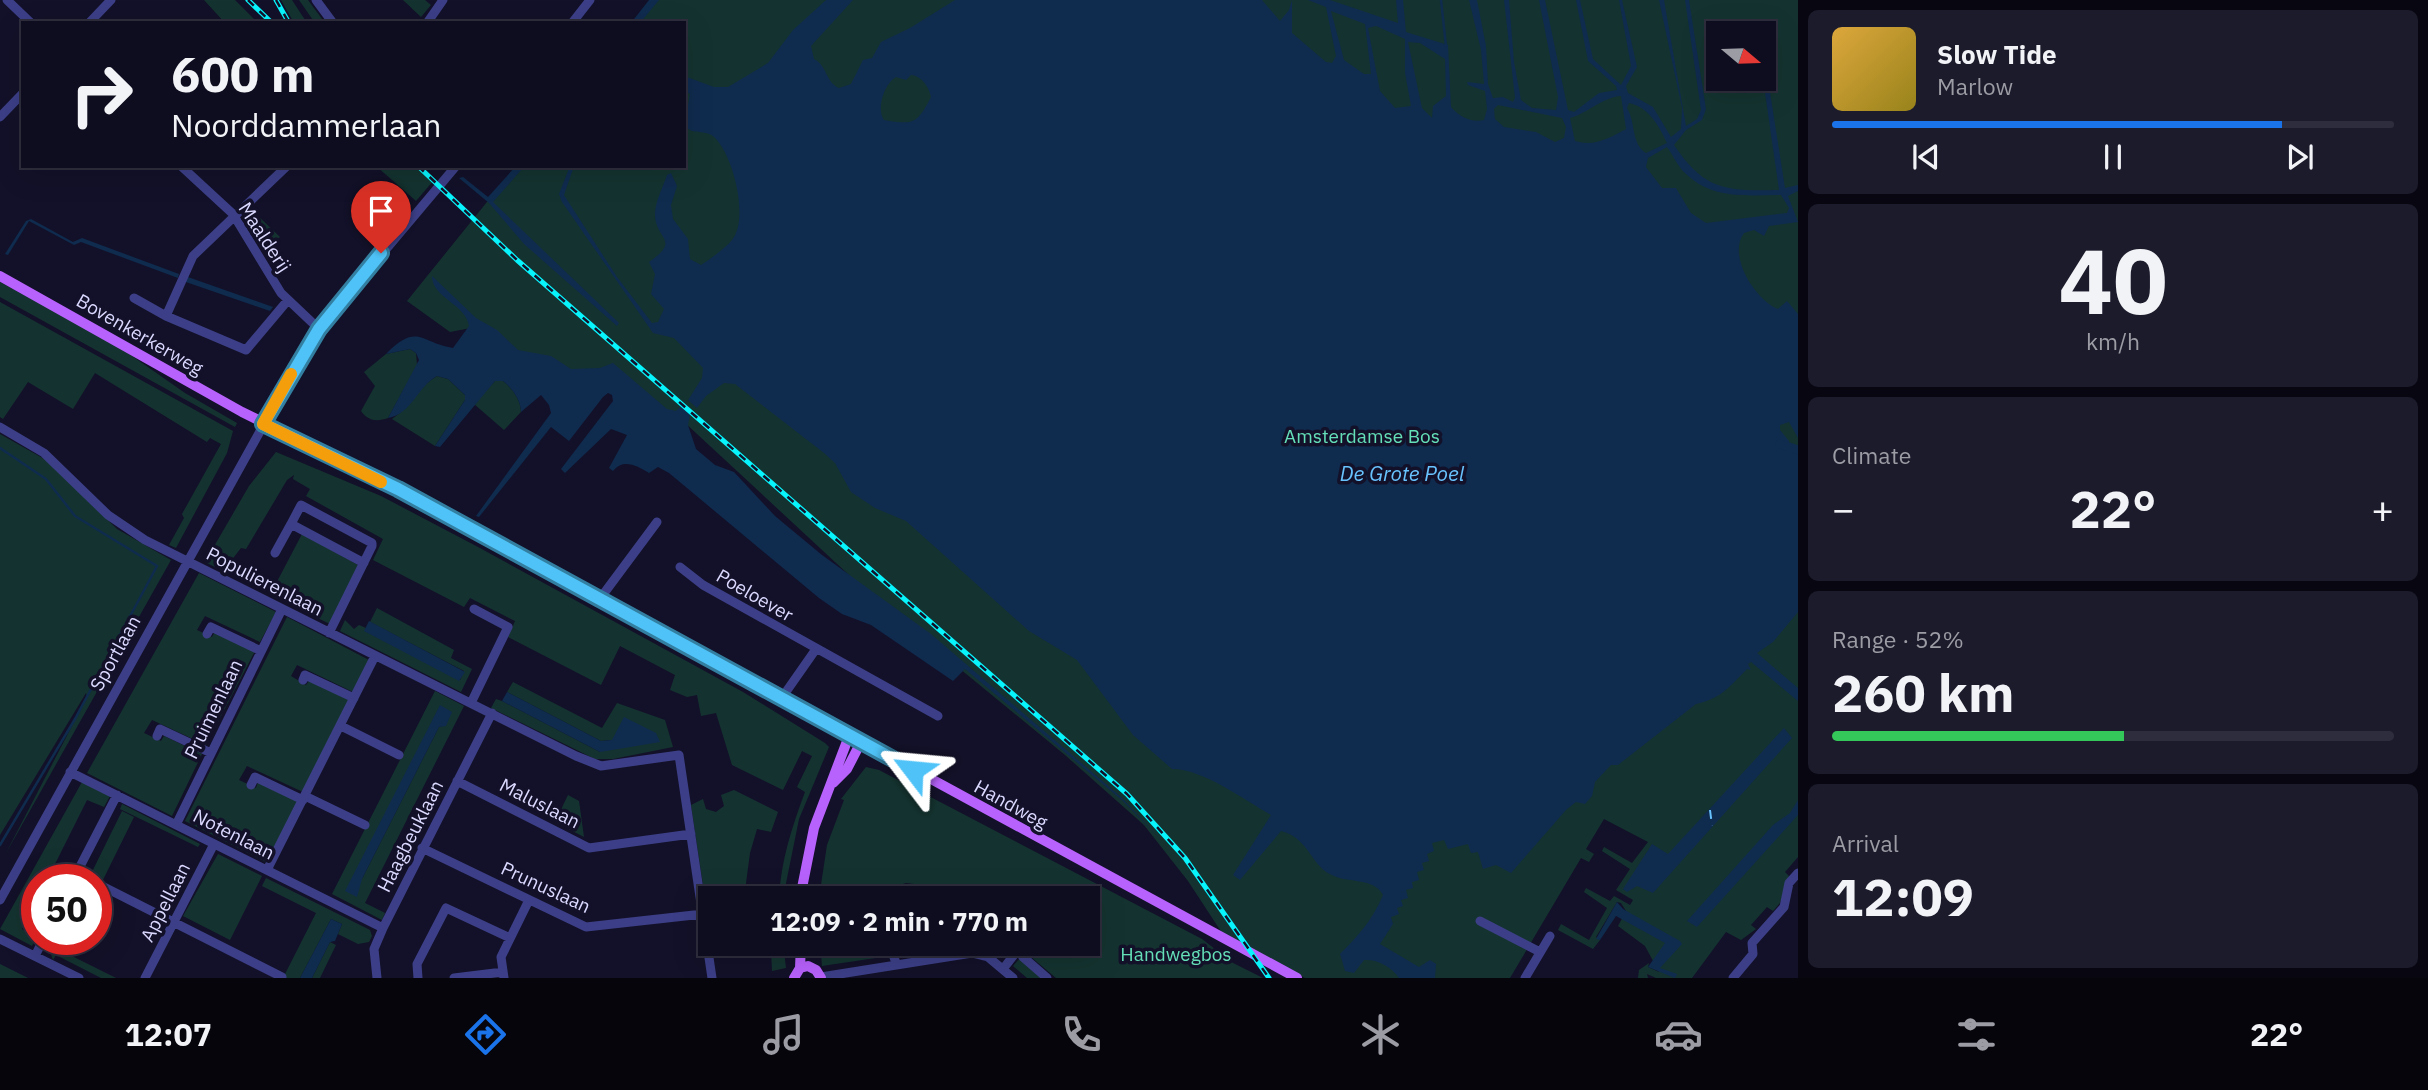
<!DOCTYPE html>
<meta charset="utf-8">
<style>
:root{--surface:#0e0d1f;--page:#1c1b2c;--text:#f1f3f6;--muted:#9b9ca4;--line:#2e2d3d;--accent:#1a73e8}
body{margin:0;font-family:"IBM Plex Sans",sans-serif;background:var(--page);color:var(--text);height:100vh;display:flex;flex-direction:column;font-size:26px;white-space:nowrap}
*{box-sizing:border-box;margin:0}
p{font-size:23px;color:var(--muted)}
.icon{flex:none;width:38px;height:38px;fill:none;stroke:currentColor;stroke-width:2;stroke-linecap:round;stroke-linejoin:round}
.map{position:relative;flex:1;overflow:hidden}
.side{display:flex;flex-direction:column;gap:10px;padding:10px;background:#080711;width:630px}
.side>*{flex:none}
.hud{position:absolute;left:21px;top:21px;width:665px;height:147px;border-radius:0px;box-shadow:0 7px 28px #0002,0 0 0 2px var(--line);background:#0e0d1f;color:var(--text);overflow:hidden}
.needle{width:46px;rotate:109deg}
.controls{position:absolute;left:1706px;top:21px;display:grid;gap:14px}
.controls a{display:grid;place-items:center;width:70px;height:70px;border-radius:0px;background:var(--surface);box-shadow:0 7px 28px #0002,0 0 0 2px var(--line);font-size:35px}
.speed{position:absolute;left:21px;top:864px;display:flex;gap:14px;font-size:35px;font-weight:700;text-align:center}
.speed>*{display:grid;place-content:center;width:91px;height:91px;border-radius:50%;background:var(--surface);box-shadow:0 7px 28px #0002,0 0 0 2px var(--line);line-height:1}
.speed .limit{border:10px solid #d22;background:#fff;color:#111}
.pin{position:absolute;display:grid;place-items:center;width:60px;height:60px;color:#fff;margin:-72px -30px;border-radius:50% 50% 50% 0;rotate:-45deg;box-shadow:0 0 7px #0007}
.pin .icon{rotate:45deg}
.me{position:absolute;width:77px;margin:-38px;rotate:299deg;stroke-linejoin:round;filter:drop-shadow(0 0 5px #0008)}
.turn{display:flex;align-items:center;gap:24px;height:147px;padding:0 35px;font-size:32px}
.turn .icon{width:91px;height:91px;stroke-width:2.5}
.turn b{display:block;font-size:49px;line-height:60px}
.big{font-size:52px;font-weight:700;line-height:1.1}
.side .tile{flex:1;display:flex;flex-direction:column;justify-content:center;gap:10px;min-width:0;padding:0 24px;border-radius:10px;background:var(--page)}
.side .dial{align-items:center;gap:0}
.dial b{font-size:91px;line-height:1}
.song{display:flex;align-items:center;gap:21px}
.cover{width:84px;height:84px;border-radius:10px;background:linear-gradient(135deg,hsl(40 70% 55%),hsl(50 70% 35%))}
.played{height:7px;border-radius:4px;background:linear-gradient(90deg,var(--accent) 80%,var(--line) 80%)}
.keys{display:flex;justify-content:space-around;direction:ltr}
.heat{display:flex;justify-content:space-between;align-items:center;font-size:38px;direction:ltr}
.charge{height:10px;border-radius:5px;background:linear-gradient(90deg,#34c759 52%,var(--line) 0)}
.trip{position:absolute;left:698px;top:886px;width:402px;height:70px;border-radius:0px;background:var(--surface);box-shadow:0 7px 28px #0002,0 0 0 2px var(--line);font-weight:700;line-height:70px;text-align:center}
.tabs{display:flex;height:112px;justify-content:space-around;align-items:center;background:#06050c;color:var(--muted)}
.tabs .icon{width:49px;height:49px}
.tabs .current{color:var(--accent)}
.tabs b{font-size:32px;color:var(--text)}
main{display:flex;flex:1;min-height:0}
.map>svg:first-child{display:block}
</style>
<main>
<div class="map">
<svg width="1798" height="978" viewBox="0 0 1798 978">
<rect width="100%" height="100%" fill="#131129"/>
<path fill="#143330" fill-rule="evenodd" d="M204,0H235L258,23H225Z
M281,0H292L307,23H294Z
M299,0H308L325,23H315Z
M403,0H425L431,5L421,17Z
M653,0H1798V857L1785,872L1789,876L1780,903L1773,911L1767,907L1751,925L1756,929L1741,940L1726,932L1692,978H1656L1647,974L1648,978H1638L1639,970L1649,963L1648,967L1659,972L1645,946L1618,926L1626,911L1621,903L1617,902L1596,937L1600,940L1593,949L1558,930L1561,924L1589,940L1607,908L1584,892L1586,888L1610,901L1614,896L1630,905L1633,900L1616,890L1630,869L1602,851L1604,847L1632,863L1648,842L1604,819L1586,849L1594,854L1589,862L1581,858L1510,978H1305L1224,936L1188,881L1144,825L1065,755L876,600L683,421L676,411L671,412L600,368L566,376L505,347L481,326L450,332L407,301L516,166H684V23H634ZM1718,33H1764V79H1718Z
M376,166H415L434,180L416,201Z
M254,212L280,237L263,248L246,220Z
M0,282L112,342L185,393L237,423L235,427L0,297Z
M0,302L233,431L227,453L176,548L169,545L184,518L182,514L221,444L210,438L207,442L95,373L73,409L28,382L3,419L0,417Z
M410,349L416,353L417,365L388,418C377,422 368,421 361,411L375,386L364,372L386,354Z
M437,376L448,379L465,395V400L435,446L392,419C413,405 418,387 437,376Z
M495,381H503C512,388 521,400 521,412L504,430L474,404Z
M0,434L46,460L117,529L171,560L5,855L87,697L86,693L0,835Z
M276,452L381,496L478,547L743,692L825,743L829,747L799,819L783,898H779C781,860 792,827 805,792L797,787L812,756L802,751L783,790L732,765L716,713L701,716L697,695L687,697L670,690L675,675L620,646L601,685L508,637L515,621L470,598L464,607L373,560L383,539L306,496L310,489L293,479L294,475L287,480L246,549L241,548L223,571L205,562L249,486Z
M302,534L360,566L330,624L270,595Z
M199,573L276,612L260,642L205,616L197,630L212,637L214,633L255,651L206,745L152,720L144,733L161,741L164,736L202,754L172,816L87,773Z
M377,608L454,650L451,658L472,669L461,692L340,631L345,620L354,629L359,625L366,628L365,631L460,680L464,671L370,622Z
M287,617L369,660L353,692L297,665L291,676L306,685L309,681L349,700L303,792L247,766L239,780L256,788L258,782L298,801L268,863L185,821Z
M513,682L602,728L617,703L665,720L673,747L613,759H595L491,708L496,699L502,701L600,752L612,740L601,741L507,692Z
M435,691L464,706L365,903L385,913L382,920L332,894ZM440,706L451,712L446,725L439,727L362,879L346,891Z
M866,767L879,770L1202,939L1233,963L1263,978H1056L1031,957L1043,943H1088V898H1054L1053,887L1041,889L1042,898H939L922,885L906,883L896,886L882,898H819L827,845L844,800L841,799Z
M82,782L110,796L104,807L87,800L47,880H37V900L22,929L37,937L32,946L0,929Z
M734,790L778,812L771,832L757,829L750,853L744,898H710V932L691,805L703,799L706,809L716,812L724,806L721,795Z
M568,795L579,801L584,837L555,822Z
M122,804L200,844L198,847L120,809Z
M122,811L134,817L96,894V880H88Z
M218,854L262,876L230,940L183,916Z
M266,878L370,930L372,936L369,942L358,944L338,934L342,924L331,919L300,978H283L316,913L262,886Z
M58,940H74L68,954L116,978H101L56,955L53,960L51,954Z
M330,942L336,945L320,978H312Z
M780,943H783L786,968L772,971L771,950L780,949Z
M820,943H884L889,956L822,966Z
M896,943H1009L1011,949L1003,958L989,948L974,944L899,955Z
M1020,958L1043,978H1027L1013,966Z
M0,964L28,978H0Z"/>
<path fill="#0f2b4e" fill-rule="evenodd" d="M649,0H659L640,23H631Z
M826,0H853L811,46L814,59C827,65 826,83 839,88L851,84L863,60L872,58L881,42L910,28L955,0H1262L1280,21L1289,10L1292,0V33L1326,62L1332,63L1336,56L1326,7L1308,0H1330L1398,23L1396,0H1403L1406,32L1448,45L1451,107C1460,117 1471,123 1484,120L1487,109L1485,91L1468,85L1467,82L1484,84L1481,50L1469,0H1477L1486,46L1488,84L1493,98L1503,97L1513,102L1515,98L1504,0H1509L1514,62L1521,100L1532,108L1556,110L1558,97L1539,0H1545L1568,110L1574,112L1599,93L1617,90L1616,86L1588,61L1576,0H1580L1593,59L1621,85L1631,66L1619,0H1622L1637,67L1626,86L1628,93L1653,107L1671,137L1681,129L1682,108L1659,0H1664L1686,126L1697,119L1701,110L1685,0H1689L1706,109L1702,120L1686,130L1674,145C1705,191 1726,191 1779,190L1763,79L1764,54L1785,188L1798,185V191L1788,196L1798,222L1769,226L1764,236L1754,230L1744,233C1727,255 1755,300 1778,309L1787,301L1798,314V438L1789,422L1780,425V430L1789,441V449L1798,450V612L1773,642L1757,653L1798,688V701L1751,662L1748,664L1751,670L1747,669C1730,686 1721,699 1696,704L1618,765H1611L1595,782L1592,796L1585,804L1576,802L1566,810L1511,873L1496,865L1483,869L1478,852L1471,853L1468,844L1448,849L1444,840L1432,843L1434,851L1427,854L1429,861L1422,863L1424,870L1417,872L1419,880L1412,882L1413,888L1406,890L1408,898L1401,900L1403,906L1397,908L1399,914L1391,917L1393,924L1380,944L1419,967L1430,960L1436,964L1435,978H1399C1392,967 1377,959 1364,960L1354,973L1345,971L1340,954C1359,935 1373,919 1383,895C1374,878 1350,883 1334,876C1310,867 1311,839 1281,831L1240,880L1233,875L1271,815C1243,799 1203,769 1172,769L1133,735L1077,660L1029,631L906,521L875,508L851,492L835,463L824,453L735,384L724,383L706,396L697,408L688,400L702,378L703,368L674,338L653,333L562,202L559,194L570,166H574L564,195L617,277L652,323L658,322L664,309L651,294L655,274L649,262C682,239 655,240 655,214C655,202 663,187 667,175L671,173L677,186L671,205L673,219L688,239L690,259L701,265C710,259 729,246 734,237C748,215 733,153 713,136C703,129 690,136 685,124L690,94L684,90V76L714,87H728L768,63L793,30ZM1331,11L1365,24L1371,74H1364L1344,60ZM1376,26L1405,39V73L1411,106L1395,108L1380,91L1368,28ZM1408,42L1420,43L1445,59L1446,96L1433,106L1432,118L1422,108ZM911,75C922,76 929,87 931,97C917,124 914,125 884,120C876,109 884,84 896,77L906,80ZM1621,96L1626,129C1610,138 1594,147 1575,141L1570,118C1588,113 1603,97 1621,96ZM1629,103C1649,107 1659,126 1667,143L1646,153C1631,144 1636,123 1627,108ZM1498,105L1562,118L1566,127L1564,138L1555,142L1536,132L1504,127L1495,119L1494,109ZM1667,147C1673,155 1678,167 1686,174C1713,200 1747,195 1781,195L1789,208L1787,213L1706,223L1691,213L1676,188H1662L1646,167L1648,158Z
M516,166L522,169L493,202L619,323L617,326L524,244L489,203L459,178L463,177L488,197Z
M31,219L73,242L82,238L179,274L178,278L81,242L74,245L29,221L8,255L5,254L26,221Z
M185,276L273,307L270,311L183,281Z
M432,276L476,318L497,330L518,350L551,356L571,369L600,368L613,363L667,409L676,411L681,406L690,414L688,425L696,449L715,465L734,472L775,516L822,555L931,634L1121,797L1162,841L1123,801L965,669L953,681L871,625L842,614L819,598L669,473L658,467L649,473C637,466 624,458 613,471L609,468L627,435L611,429L565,473L561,469L613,401L612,395L608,393L603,397L569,441L551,427L479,517L476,516L551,413L549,405L541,395L521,412C521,400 512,388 503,381H495L440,447L435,446L465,400V395L448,379L437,376C417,387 412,414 388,418L419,360L416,353L410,349L386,354C418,322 420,343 453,348L469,326C466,304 432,298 432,276Z
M369,621L465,672L459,681L364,631Z
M507,692L601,741L612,740L624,717L656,733L660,742L600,752L502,701Z
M440,705L452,712L446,726L439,727L362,879L357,897L345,891Z
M1784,728L1792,738L1653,893L1637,886L1627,892L1623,889L1652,844L1668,854Z
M1798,800V815L1697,927L1687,921L1773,825L1790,813Z
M1617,902L1623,909L1680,941L1682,944L1660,968L1677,974L1675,978L1648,967L1665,943L1616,916L1600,940L1596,939Z
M331,919L342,924L335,941L330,942L312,978H300Z"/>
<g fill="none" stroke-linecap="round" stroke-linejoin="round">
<path stroke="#0f2b4e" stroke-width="2.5" d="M1441,0L1446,46
M0,448L46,479L75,516L157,566L75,719L0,845"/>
<path stroke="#0f2b4e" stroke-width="9" d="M1780,444L1798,450"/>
<path stroke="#68c2fd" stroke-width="2" stroke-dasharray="9 7" stroke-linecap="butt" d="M1710,810L1712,826"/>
<path stroke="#3c3f87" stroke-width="9" d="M7,0L31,23
M316,0L333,23
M89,23L111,0
M427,23L443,0
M572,23L590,0
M0,117L23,93
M181,166L233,214L281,293L319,329
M134,298L166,316L246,350L288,300
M166,316L193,256L287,166
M0,427L44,453L108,515L145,540L576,756L601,766L679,755L712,978
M275,553L291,524
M680,567L703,585L938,716
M599,600L657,522
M329,633L372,546V543L301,505L291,524L364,563
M207,634L211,627L261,651
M303,680L305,675L354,698
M781,699L816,649
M471,703L508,627L474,609
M341,726L399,755
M157,736L160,729L211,753
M70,772L383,928
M457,781L589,848L691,834
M251,785L255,777L303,800
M305,796L365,825
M176,825L282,609
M422,848L586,927L703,914
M267,870L375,656
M76,874L90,880
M73,880L117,795
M96,883L282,977
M1044,895L1045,898
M887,898L909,889L929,898
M0,900L299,361L319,329L456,166
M1480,921L1540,952
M0,939L79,978
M889,943L896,963
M1034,943L1023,957L1047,978
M35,956L43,940
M1003,969L1017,951L1014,943
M821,977L972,953L988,957L1013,978
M145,978L214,844
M377,978L374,949L383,928L492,713
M418,978L417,964L446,908L510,938
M454,978L503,972
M504,978L501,957L529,900
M1525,978L1550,936
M1733,978L1753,954L1752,943L1784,907L1789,883L1798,873"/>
<path stroke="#b862fd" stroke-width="10" d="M0,276L242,412L398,489L1297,978
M833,783L847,769L861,742
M800,898L814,828L849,736
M800,968L801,943
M794,978L800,968L808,966L816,970L821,978"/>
<defs>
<path id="rail" d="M248,0L272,23
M276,0L289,23
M418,166L517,260L1127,794L1185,858L1269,978"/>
</defs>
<use href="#rail" stroke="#08f4fc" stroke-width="5"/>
<use href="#rail" stroke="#131129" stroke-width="2.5" stroke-dasharray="8" stroke-linecap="butt"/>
</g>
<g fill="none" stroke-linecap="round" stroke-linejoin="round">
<defs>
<path id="route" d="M381,253L319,329L263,424L398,489L913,770"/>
</defs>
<use href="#route" stroke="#337fa1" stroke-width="18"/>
<use href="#route" stroke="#4fc3f7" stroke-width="12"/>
<path stroke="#f59e0b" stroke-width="12" d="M291,374L263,424L381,482"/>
</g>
<g text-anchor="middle" stroke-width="7" stroke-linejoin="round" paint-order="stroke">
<g font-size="19" fill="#dbd9ff" stroke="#131129">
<text transform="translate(265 237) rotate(57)" y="7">Maalderij</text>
<text transform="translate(140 334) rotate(30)" y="7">Bovenkerkerweg</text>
<text transform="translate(265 581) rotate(27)" y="7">Populierenlaan</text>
<text transform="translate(755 595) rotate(30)" y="7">Poeloever</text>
<text transform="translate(115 653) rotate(-61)" y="7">Sportlaan</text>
<text transform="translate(213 709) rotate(-64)" y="7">Pruimenlaan</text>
<text transform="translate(540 803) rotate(27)" y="7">Maluslaan</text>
<text transform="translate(1011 804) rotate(29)" y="7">Handweg</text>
<text transform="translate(234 834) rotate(27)" y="7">Notenlaan</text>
<text transform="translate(410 836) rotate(-63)" y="7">Haagbeuklaan</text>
<text transform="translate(546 887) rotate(25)" y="7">Prunuslaan</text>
<text transform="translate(165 902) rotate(-63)" y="7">Appellaan</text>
</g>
<g font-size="19" fill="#64dfb8" stroke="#131129">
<text x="1362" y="443">Amsterdamse Bos</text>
<text x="1176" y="961">Handwegbos</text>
</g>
<g font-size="21" font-style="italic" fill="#68c2fd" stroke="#131129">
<text x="1402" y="481">De Grote Poel</text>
</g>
</g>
</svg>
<div class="controls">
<a><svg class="needle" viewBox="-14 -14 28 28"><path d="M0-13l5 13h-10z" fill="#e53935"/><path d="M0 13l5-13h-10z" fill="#9b9ca4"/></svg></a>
</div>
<div class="speed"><div class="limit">50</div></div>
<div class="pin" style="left:381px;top:253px;background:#d93025"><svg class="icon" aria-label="arrive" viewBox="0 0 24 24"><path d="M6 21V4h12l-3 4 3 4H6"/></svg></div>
<svg class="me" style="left:913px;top:770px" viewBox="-20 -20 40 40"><path d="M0-17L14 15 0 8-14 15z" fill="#4fc3f7" stroke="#fff" stroke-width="4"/></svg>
<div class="trip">12:09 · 2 min · 770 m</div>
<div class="hud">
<div class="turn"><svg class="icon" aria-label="right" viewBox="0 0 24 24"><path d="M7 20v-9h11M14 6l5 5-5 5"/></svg><div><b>600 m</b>Noorddammerlaan</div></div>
</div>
</div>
<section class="side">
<div class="tile">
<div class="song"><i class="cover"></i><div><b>Slow Tide</b><p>Marlow</p></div></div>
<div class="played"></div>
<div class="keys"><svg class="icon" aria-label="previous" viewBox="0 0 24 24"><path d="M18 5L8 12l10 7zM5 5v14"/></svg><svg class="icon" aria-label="pause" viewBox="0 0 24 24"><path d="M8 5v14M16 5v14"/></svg><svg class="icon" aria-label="next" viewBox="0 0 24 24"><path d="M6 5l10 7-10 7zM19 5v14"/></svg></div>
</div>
<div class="tile dial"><b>40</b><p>km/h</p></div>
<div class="tile"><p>Climate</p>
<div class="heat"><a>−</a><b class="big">22°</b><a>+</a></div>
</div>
<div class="tile"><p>Range · 52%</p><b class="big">260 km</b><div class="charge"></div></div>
<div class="tile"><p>Arrival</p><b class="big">12:09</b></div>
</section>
</main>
<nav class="tabs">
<b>12:07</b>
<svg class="icon current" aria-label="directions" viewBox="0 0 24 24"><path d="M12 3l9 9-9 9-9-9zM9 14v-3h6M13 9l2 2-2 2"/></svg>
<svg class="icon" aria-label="music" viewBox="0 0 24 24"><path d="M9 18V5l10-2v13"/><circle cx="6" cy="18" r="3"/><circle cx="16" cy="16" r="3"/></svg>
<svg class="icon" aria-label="phone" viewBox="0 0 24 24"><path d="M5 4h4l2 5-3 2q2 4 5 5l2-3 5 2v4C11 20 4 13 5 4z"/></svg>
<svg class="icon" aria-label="climate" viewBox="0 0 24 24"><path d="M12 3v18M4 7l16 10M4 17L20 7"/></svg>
<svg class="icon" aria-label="car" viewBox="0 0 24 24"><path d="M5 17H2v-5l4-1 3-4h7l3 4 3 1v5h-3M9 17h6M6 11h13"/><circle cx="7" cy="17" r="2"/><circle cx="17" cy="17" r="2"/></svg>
<svg class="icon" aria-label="filters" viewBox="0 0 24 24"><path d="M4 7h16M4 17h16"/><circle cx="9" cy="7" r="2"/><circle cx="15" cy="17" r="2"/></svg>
<b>22°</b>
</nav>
